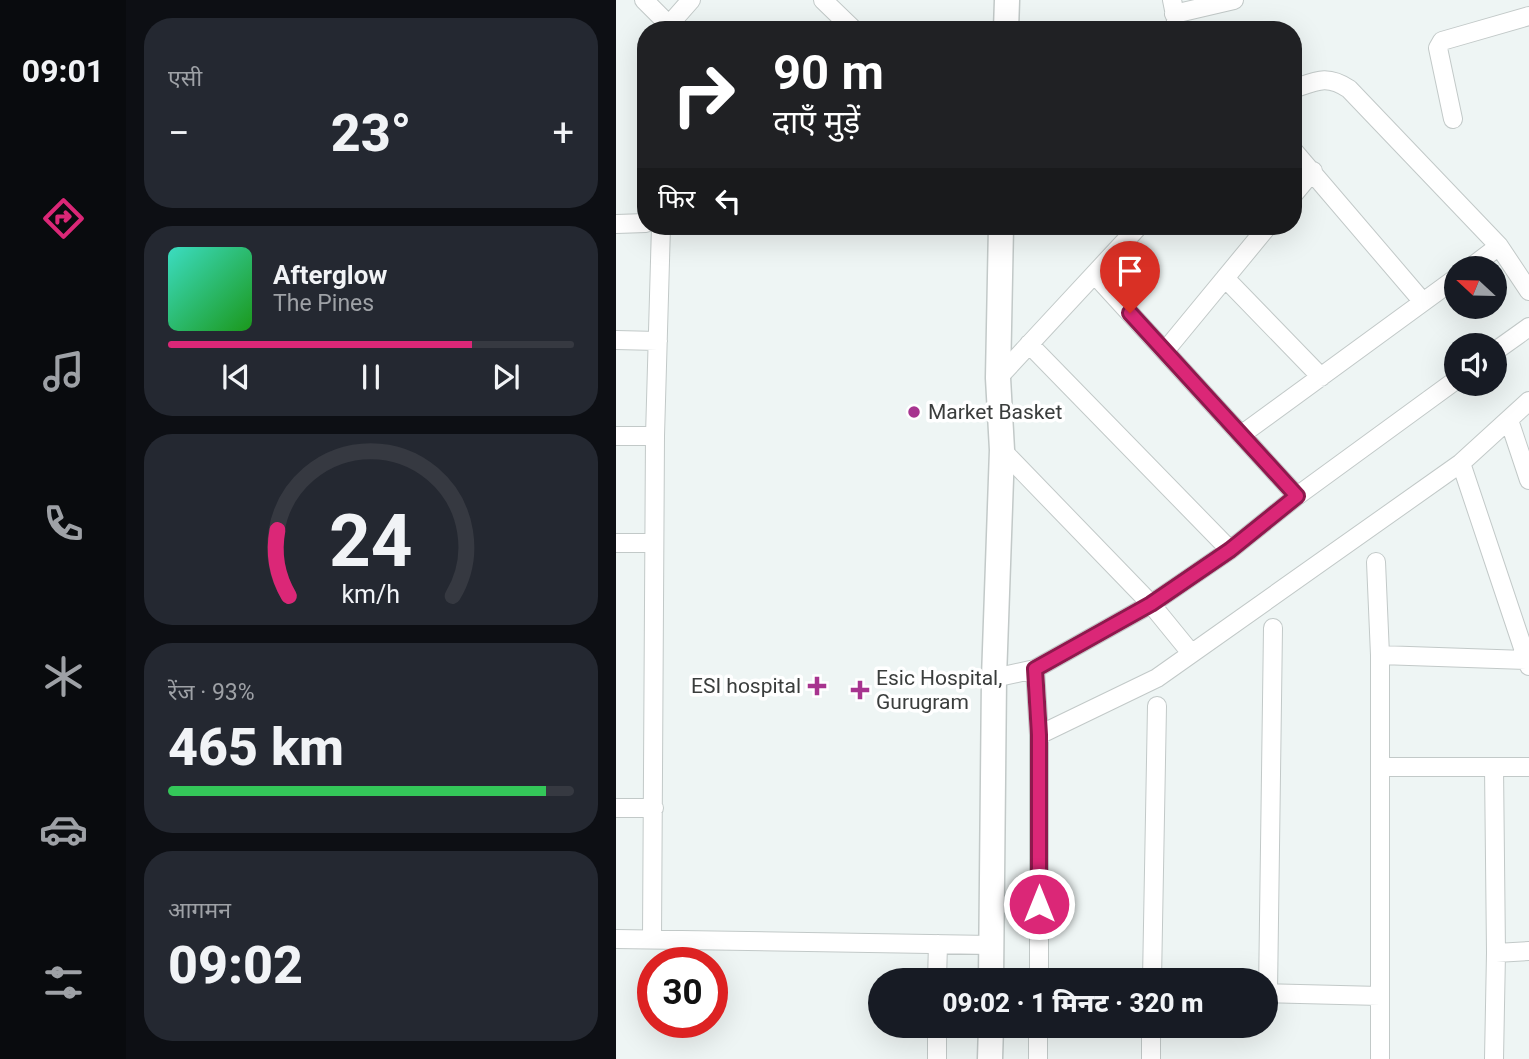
<!DOCTYPE html>
<html lang="hi">
<meta charset="utf-8">
<style>
:root{--surface:#171b24;--page:#242831;--text:#f1f3f6;--muted:#9ea1a6;--line:#363941;--accent:#db2777}
body{margin:0;font-family:Roboto,"Noto Sans Devanagari",sans-serif;background:var(--page);color:var(--text);height:100vh;display:flex;flex-direction:column;font-size:26px;white-space:nowrap}
*{box-sizing:border-box;margin:0}
p{font-size:23px;color:var(--muted)}
.icon{flex:none;width:38px;height:38px;fill:none;stroke:currentColor;stroke-width:2;stroke-linecap:round;stroke-linejoin:round}
.map{position:relative;flex:1;overflow:hidden}
.details{display:flex;flex-direction:column;gap:18px;padding:18px;background:#0d0f14;width:490px}
.details>*{flex:none}
.banner{position:absolute;left:21px;top:21px;width:665px;height:214px;border-radius:28px;box-shadow:0 7px 28px #0002;background:#202124;color:#fff;overflow:hidden}
.needle{width:46px;rotate:292deg}
.controls{position:absolute;left:828px;top:256px;display:grid;gap:14px}
.controls a{display:grid;place-items:center;width:63px;height:63px;border-radius:50%;background:var(--surface);box-shadow:0 7px 28px #0002;font-size:35px}
.speed{position:absolute;left:21px;top:947px;display:flex;gap:14px;font-size:35px;font-weight:700;text-align:center}
.speed>*{display:grid;place-content:center;width:91px;height:91px;border-radius:50%;background:var(--surface);box-shadow:0 7px 28px #0002;line-height:1}
.speed .limit{border:10px solid #d22;background:#fff;color:#111}
.pin{position:absolute;display:grid;place-items:center;width:60px;height:60px;color:#fff;margin:-72px -30px;border-radius:50% 50% 50% 0;rotate:-45deg;box-shadow:0 0 7px #0007}
.pin .icon{rotate:45deg}
.me{position:absolute;width:77px;margin:-38px;rotate:0deg;stroke-linejoin:round;filter:drop-shadow(0 0 5px #0008)}
.turn{display:flex;align-items:center;gap:24px;height:147px;padding:0 21px;font-size:32px}
.turn .icon{width:91px;height:91px;stroke-width:2.5}
.turn b{display:block;font-size:49px;line-height:60px}
.then{display:flex;align-items:center;height:66px;padding:0 21px;background:#0003;gap:14px;font-size:26px}
.big{font-size:52px;font-weight:800;line-height:1.1}
.details .tile{flex:1;display:flex;flex-direction:column;justify-content:center;gap:10px;min-width:0;padding:0 24px;border-radius:28px;background:var(--page)}
.details .dial{align-items:center;gap:0}
.dial svg{height:182px;overflow:visible;fill:none;stroke:var(--line);stroke-width:7;stroke-linecap:round;text-anchor:middle}
.dial text{fill:var(--text);stroke:none}
.song{display:flex;align-items:center;gap:21px}
.cover{width:84px;height:84px;border-radius:10px;background:linear-gradient(135deg,hsl(170 70% 55%),hsl(120 70% 35%))}
.played{height:7px;border-radius:4px;background:linear-gradient(90deg,var(--accent) 75%,var(--line) 75%)}
.keys{display:flex;justify-content:space-around;direction:ltr}
.heat{display:flex;justify-content:space-between;align-items:center;font-size:38px;direction:ltr}
.charge{height:10px;border-radius:5px;background:linear-gradient(90deg,#34c759 93%,var(--line) 0)}
.trip{position:absolute;left:252px;top:968px;width:410px;height:70px;border-radius:35px;background:var(--surface);box-shadow:0 7px 28px #0002;font-weight:800;line-height:70px;text-align:center}
main{display:flex;flex:1;min-height:0}
.tabs{display:flex;flex-direction:column;width:126px;justify-content:space-around;align-items:center;background:#090b0e;color:var(--muted)}
.tabs .icon{width:49px;height:49px}
.tabs .selected{color:var(--accent)}
.tabs b{font-size:32px;color:var(--text)}
.map>svg:first-child{display:block}
</style>
<main>
<nav class="tabs">
<b>09:01</b>
<svg class="icon selected" aria-label="directions" viewBox="0 0 24 24"><path d="M12 3l9 9-9 9-9-9zM9 14v-3h6M13 9l2 2-2 2"/></svg>
<svg class="icon" aria-label="music" viewBox="0 0 24 24"><path d="M9 18V5l10-2v13"/><circle cx="6" cy="18" r="3"/><circle cx="16" cy="16" r="3"/></svg>
<svg class="icon" aria-label="phone" viewBox="0 0 24 24"><path d="M5 4h4l2 5-3 2q2 4 5 5l2-3 5 2v4C11 20 4 13 5 4z"/></svg>
<svg class="icon" aria-label="climate" viewBox="0 0 24 24"><path d="M12 3v18M4 7l16 10M4 17L20 7"/></svg>
<svg class="icon" aria-label="car" viewBox="0 0 24 24"><path d="M5 17H2v-5l4-1 3-4h7l3 4 3 1v5h-3M9 17h6M6 11h13"/><circle cx="7" cy="17" r="2"/><circle cx="17" cy="17" r="2"/></svg>
<svg class="icon" aria-label="filters" viewBox="0 0 24 24"><path d="M4 7h16M4 17h16"/><circle cx="9" cy="7" r="2"/><circle cx="15" cy="17" r="2"/></svg>
</nav>
<section class="details">
<div class="tile"><p>एसी</p>
<div class="heat"><a>−</a><b class="big">23°</b><a>+</a></div>
</div>
<div class="tile">
<div class="song"><i class="cover"></i><div><b>Afterglow</b><p>The Pines</p></div></div>
<div class="played"></div>
<div class="keys"><svg class="icon" aria-label="previous" viewBox="0 0 24 24"><path d="M18 5L8 12l10 7zM5 5v14"/></svg><svg class="icon" aria-label="pause" viewBox="0 0 24 24"><path d="M8 5v14M16 5v14"/></svg><svg class="icon" aria-label="next" viewBox="0 0 24 24"><path d="M6 5l10 7-10 7zM19 5v14"/></svg></div>
</div>
<div class="tile dial"><svg viewBox="0 0 100 80">
<path d="M14 69A42 42 0 1 1 86 69"/>
<path d="M14 69A42 42 0 0 1 9 40" stroke="#db2777"/>
<text x="50" y="56" font-size="32" font-weight="700">24</text>
<text x="50" y="72" font-size="11">km/h</text>
</svg></div>
<div class="tile"><p>रेंज · 93%</p><b class="big">465 km</b><div class="charge"></div></div>
<div class="tile"><p>आगमन</p><b class="big">09:02</b></div>
</section>
<div class="map">
<svg width="913" height="1059" viewBox="0 0 913 1059">
<rect width="100%" height="100%" fill="#eef5f4"/>
<g fill="none" stroke-linecap="round" stroke-linejoin="round">
<defs>
<path id="street" d="M28,0L58,30
M207,0L238,30
M556,0L562,30
M558,14L618,0
M53,25L75,0
M677,89C700,81 711,74 733,89L883,246L913,291
M837,119L822,48L826,41L913,16
M677,150L807,302
M677,195L697,171
M0,224L30,223
M854,268L883,246
M479,275L681,496
M609,278L705,377
M0,340L42,341
M413,344L614,550
M549,351L652,226
M878,352L913,327
M382,378L523,226
M893,420L913,480
M625,435L840,278
M0,436H39
M386,450L535,604L575,653
M845,463L913,666
M0,543H38
M760,562L764,655V1059
M764,655L911,660
M419,669L423,735V980
M378,678L419,669L535,604L614,550L681,496L840,380
M423,735L541,678L845,463L913,401
M764,767H913
M0,808H38
M0,939L375,945
M36,939L39,436L45,226
M880,953L913,951
M321,980L322,944
M536,980L541,706
M649,993L764,996
M652,993L657,628
M321,1059V1026
M422,1059V1026
M535,1059V1026
M878,1059L880,953L878,767"/>
<path id="secondary" d="M390,30L391,0
M375,980L378,678L386,450L382,378L385,226
M374,1059L375,1026"/>
</defs>
<use href="#street" stroke="#c2c9c8" stroke-width="20"/>
<use href="#secondary" stroke="#c2c9c8" stroke-width="27"/>
<use href="#street" stroke="#fff" stroke-width="18"/>
<use href="#secondary" stroke="#fff" stroke-width="24"/>
</g>
<g fill="none" stroke-linecap="round" stroke-linejoin="round">
<defs>
<path id="route" d="M423,904V735L419,669L535,604L614,550L681,496L514,313"/>
</defs>
<use href="#route" stroke="#8e194d" stroke-width="18"/>
<use href="#route" stroke="#db2777" stroke-width="12"/>
</g>
<g fill="#a7348f" stroke="#fff" stroke-width="2.5">
<circle cx="298" cy="412" r="7"/>
<path d="M197.5 675.5h7v7h7v7h-7v7h-7v-7h-7v-7h7z"/>
<path d="M240.5 679.5h7v7h7v7h-7v7h-7v-7h-7v-7h7z"/>
</g>
<g text-anchor="middle" stroke-width="7" stroke-linejoin="round" paint-order="stroke">
<g font-size="21" fill="#3a3d3c" stroke="#fff" text-anchor="start">
<text x="312" y="419">Market Basket</text>
<text x="260" y="685">Esic Hospital,<tspan x="260" dy="24">Gurugram</tspan></text>
<text x="185" y="693" text-anchor="end">ESI hospital</text>
</g>
</g>
</svg>
<div class="controls">
<a><svg class="needle" viewBox="-14 -14 28 28"><path d="M0-13l5 13h-10z" fill="#e53935"/><path d="M0 13l5-13h-10z" fill="#9ea1a6"/></svg></a>
<a><svg class="icon" aria-label="sound" viewBox="0 0 24 24"><path d="M4 9h4l5-4v14l-5-4H4zM17 9q2 3 0 6"/></svg></a>
</div>
<div class="speed"><div class="limit">30</div></div>
<div class="pin" style="left:514px;top:313px;background:#d93025"><svg class="icon" aria-label="arrive" viewBox="0 0 24 24"><path d="M6 21V4h12l-3 4 3 4H6"/></svg></div>
<svg class="me" style="left:423px;top:904px" viewBox="-20 -20 40 40"><circle r="17" fill="#db2777" stroke="#fff" stroke-width="3"/><path d="M0-11L8 9 0 5-8 9z" fill="#fff"/></svg>
<div class="trip">09:02 · 1 मिनट · 320 m</div>
<div class="banner">
<div class="turn"><svg class="icon" aria-label="right" viewBox="0 0 24 24"><path d="M7 20v-9h11M14 6l5 5-5 5"/></svg><div><b>90 m</b>दाएँ मुड़ें</div></div>
<div class="then">फिर<svg class="icon" aria-label="left" viewBox="0 0 24 24"><path d="M17 20v-9H6M10 6l-5 5 5 5"/></svg></div>
</div>
</div>
</main>
